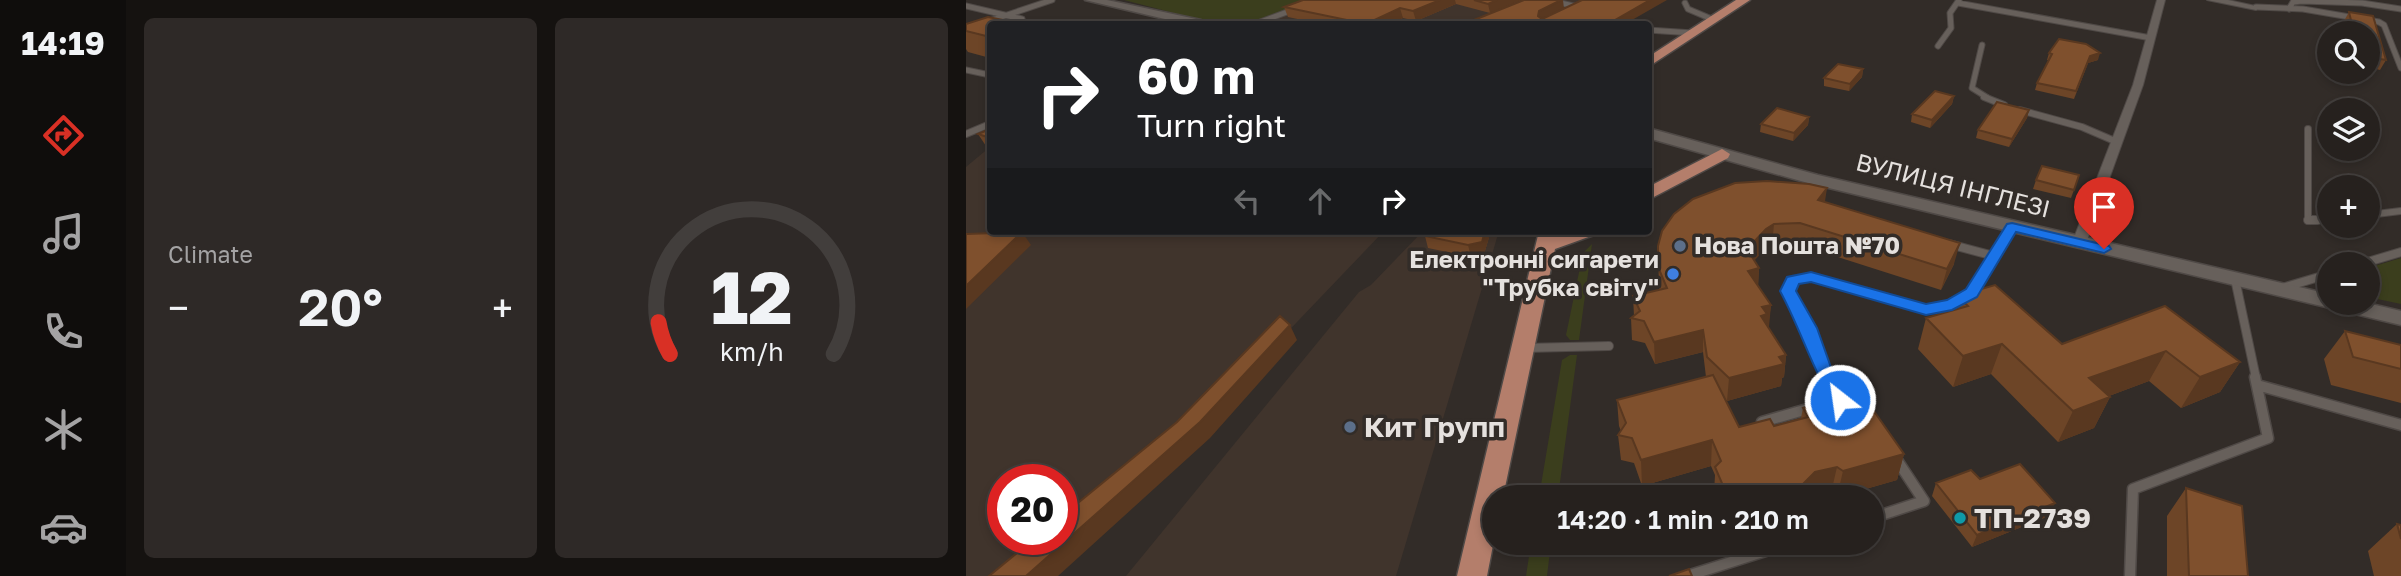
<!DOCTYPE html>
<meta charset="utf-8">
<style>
:root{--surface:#26211e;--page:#2e2927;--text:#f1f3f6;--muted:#a4a3a4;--line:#423e3c;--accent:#d93025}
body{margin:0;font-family:"Golos Text",sans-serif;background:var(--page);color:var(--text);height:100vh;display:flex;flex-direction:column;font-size:26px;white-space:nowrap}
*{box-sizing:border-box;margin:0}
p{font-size:23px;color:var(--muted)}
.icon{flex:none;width:38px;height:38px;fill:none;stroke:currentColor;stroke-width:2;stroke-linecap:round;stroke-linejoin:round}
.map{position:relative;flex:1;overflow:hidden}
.sheet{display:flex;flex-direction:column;gap:18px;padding:18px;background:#151210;width:840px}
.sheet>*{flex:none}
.hud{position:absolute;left:21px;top:21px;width:665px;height:214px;border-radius:7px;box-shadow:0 4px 10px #0003,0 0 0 2px var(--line);background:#202124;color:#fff;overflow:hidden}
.buttons{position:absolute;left:1351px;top:21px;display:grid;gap:14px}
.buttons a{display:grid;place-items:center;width:63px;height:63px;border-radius:50%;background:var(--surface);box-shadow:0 4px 10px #0003,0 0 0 2px var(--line);font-size:35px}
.speed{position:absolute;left:21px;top:464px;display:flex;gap:14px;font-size:35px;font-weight:700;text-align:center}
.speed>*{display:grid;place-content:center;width:91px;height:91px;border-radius:50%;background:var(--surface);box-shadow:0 4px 10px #0003,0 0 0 2px var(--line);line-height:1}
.speed .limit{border:10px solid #d22;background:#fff;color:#111}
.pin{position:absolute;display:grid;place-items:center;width:60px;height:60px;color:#fff;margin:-72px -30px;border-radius:50% 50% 50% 0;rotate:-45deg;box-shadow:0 0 7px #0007}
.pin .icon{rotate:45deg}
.me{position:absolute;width:77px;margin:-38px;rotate:330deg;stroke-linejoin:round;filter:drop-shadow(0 0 5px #0008)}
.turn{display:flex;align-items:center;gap:24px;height:147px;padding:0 35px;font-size:32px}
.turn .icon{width:91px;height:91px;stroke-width:2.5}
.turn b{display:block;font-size:49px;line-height:60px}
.lanes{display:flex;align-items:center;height:66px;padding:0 35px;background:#0003;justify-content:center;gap:35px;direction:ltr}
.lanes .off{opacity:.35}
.big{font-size:52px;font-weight:600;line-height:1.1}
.sheet .card{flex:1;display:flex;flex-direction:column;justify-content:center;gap:10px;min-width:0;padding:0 24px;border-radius:10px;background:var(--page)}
.sheet .dial{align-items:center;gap:0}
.dial svg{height:182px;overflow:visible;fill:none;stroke:var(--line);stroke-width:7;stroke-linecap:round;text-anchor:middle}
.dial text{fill:var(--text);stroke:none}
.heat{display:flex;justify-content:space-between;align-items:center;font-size:38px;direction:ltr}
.sheet .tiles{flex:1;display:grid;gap:18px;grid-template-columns:repeat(2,1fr)}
.trip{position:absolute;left:516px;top:485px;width:402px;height:70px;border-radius:35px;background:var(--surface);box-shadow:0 4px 10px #0003,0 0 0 2px var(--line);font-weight:600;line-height:70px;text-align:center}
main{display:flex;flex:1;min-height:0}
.tab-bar{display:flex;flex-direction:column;width:126px;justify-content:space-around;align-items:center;background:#0f0d0c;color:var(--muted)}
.tab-bar .icon{width:49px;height:49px}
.tab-bar .current{color:var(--accent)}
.tab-bar b{font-size:32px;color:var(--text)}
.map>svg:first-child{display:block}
</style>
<main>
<nav class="tab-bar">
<b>14:19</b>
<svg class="icon current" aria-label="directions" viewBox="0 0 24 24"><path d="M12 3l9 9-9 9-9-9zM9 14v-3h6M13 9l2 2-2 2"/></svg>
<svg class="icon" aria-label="music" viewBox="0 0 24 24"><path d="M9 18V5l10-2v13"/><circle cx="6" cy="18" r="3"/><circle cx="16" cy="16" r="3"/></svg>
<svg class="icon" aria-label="phone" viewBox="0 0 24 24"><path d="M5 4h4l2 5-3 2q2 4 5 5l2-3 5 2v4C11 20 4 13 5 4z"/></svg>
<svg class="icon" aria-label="climate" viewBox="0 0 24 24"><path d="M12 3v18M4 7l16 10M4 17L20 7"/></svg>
<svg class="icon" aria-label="car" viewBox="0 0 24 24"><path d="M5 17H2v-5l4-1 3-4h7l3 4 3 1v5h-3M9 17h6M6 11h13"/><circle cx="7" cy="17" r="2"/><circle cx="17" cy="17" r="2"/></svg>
</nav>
<section class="sheet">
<div class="tiles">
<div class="card"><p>Climate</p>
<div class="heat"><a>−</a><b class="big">20°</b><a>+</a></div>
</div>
<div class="card dial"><svg viewBox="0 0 100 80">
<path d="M14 69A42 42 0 1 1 86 69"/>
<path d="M14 69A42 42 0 0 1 9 55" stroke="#d93025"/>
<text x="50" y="56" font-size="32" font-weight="700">12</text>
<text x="50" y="72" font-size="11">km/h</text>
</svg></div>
</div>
</section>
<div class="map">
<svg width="1435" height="576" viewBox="0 0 1435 576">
<rect width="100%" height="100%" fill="#322c28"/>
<path fill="#40342c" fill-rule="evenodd" d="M353,0H685L589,24H283Z
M24,147V231H418L221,437L57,576H0V167ZM37,480H96V539H37Z
M457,231H533L430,576H160L393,292L405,285Z"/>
<path fill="#3b3e1d" d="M158,0H353L283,24H250Z
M626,244L613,340H604L600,335L617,253Z
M1435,258V304L1402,297V268Z
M604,355H611L592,497H573L596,360Z
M565,543H585L581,576H560Z"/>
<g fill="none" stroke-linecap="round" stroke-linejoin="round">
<defs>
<path id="lane-far3" d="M582,0L612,7
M719,3L722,9L748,20
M992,3L1185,38
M0,6L56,19L54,24
M1290,7L1337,9L1413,22L1418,25L1435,68
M1323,9L1327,2L1336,1L1396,3L1435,9
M23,21L86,0
M289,24L329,9
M682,30L727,33
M1016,45L1006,88L1022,98
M972,46L985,28L984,13L993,0
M0,70L24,75"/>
<path id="lane-far2" d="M1018,97L1038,105
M1054,110L1116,127L1151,142
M1342,129V221L1363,219
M0,134L24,124
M1402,215L1435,211"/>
<path id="lane-far1" d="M1342,220H1352
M1028,256L1046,227
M1395,264L1435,252
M1269,279L1290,378
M1316,288L1363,274
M559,348L643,346
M861,378L842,328L822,291C825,279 834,279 845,277L960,309L986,305L1005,293L1028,256L983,244"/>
<path id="lane" d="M860,377L880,405
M1291,385L1435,425
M796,422L845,408
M906,518L958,501L929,457
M721,576L828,542
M1164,576L1167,489L1302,438L1289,377"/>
<path id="street" d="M1191,0H1199L1177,85L1120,243L1118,246H1108L1106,243L1167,85Z
M1241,0H1262L1294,7L1290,10Z"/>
<path id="secondary" d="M119,0H141L235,20L241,24H220Z
M682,128L852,175L1363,294V303H1401L1435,311V325L842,183L682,138Z"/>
<path id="primary" d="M770,0H784L682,67V57Z
M756,149L764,154L762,158L682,200V187Z
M573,231H593L592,235L602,231H631L628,235L589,249L537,497H528V540L521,576H491Z"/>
</defs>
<use href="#lane-far3" stroke="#4f4946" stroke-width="7"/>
<use href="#lane-far2" stroke="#4f4946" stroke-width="8"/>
<use href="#lane-far1" stroke="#4f4946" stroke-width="10"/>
<use href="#lane" stroke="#4f4946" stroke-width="13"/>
<use href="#street" stroke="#4f4946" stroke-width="2"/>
<use href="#secondary" stroke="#4f4946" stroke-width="3"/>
<use href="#primary" stroke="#4f4946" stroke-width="3"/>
<use href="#lane-far3" stroke="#67605b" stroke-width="5"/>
<use href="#lane-far2" stroke="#67605b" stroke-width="6"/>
<use href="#lane-far1" stroke="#67605b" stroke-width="8"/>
<use href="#lane" stroke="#67605b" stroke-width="10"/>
<use href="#street" fill="#67605b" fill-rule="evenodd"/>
<use href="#secondary" fill="#67605b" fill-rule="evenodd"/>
<use href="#primary" fill="#b47e6b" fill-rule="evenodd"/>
</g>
<path fill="#6d4527" d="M337,0H555L524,13L490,4L450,21L437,18L423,24H355L322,17L318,7Z
M1383,12L1407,16L1420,60L1414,70L1402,67V33H1380L1378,21Z
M0,24H24V58L2,52L0,49Z
M1083,53L1132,60L1122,63L1108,99L1069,90L1071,83L1083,60H1081Z
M897,69L896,77L883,91L858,86V78Z
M988,96L986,104L964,128L945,122L946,114Z
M1063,110L1061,118L1043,147L1010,138L1012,130Z
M843,117L842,125L827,141L794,132L795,124Z
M24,129V150L22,149L12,134Z
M1070,180L1108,190L1105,198L1067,189Z
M859,203L988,264L975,290L831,244L806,246L798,250L788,260L793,268L792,285L805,305L802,327L820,355L818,377L816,378L815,386L761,401L758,398L773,427L808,426L835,418L837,408L877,401L938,454L931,480L872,497L865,493L848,497H750L748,493L749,475L745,466L676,486L668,463L655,460L652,435L655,431L653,426L651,400L740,377L737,352L689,364L679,343L666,340L665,318L668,316L667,296L693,290L692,246Z
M459,231H525L518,254L505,257L462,248L459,236L463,232Z
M991,296L1096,344L1199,306L1274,362L1254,392L1215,408L1183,381L1143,396L1144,397L1128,428L1092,442L1025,374L987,387L952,349L960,318L987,310Z
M1379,331L1435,345V403L1365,385L1358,359Z
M970,483L1083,516L1006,547L966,496Z
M1220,488L1282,576H1201V516Z
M1431,524L1435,525V576H1408L1402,551Z"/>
<path fill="#593820" d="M474,0H489L490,4L450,21L447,11Z
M531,0H555L524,13L522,4Z
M595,0H597L598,9L573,24L572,16L573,11Z
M684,0H701L659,24H642Z
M434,8L437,18L423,24H400Z
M1134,53L1132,60L1122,63L1108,99L1124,56Z
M897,69L896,77L883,91L884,84Z
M988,96L986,104L964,128L966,120Z
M1063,110L1061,118L1043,147L1046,139Z
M843,117L842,125L827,141L828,133Z
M861,188L858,208L852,200Z
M808,224L806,246L798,250L780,270L781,249L800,229Z
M519,231H525L518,254L505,257L502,245Z
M56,232L65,245L0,309V286Z
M994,243L988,264L975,290L981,269Z
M793,268L792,290L782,271Z
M805,305L803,327H800L793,338L796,307Z
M324,325L331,340L244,438L92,576H60Z
M737,330V352L689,364L688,342Z
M1036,344L1025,374L987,387L997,356Z
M1200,351L1183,381L1108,409L1123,378Z
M820,355L818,377L816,378L815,386L761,401L763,378L813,357Z
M1274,362L1254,392L1215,408L1234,377Z
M1144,397L1128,428L1092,442L1107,411Z
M746,440L745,466L676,486L675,460Z
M938,454L931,480L871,497L877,471Z
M871,467L865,493L848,497H790L849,472Z
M1089,503L1083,516L1006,547L1011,535Z"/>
<path fill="#7f502d" stroke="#593820" stroke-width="2" d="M337,0H474L447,11L434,8L400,24L318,7Z
M508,0H531L522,4Z
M558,0H595L573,11L572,16L576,19L616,0H684L642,24H498Z
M1383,12L1407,16L1420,60L1402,57V33H1388Z
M22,17L57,24H24V37L0,31V24Z
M1093,39L1120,44L1134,53L1124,56L1110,91L1071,83L1086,54L1083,53Z
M872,64L897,69L884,84L858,78Z
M969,91L988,96L966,120L946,114Z
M1031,102L1063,110L1046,139L1012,130Z
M811,108L843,117L828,133L795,124Z
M24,129V138L12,134Z
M1076,166L1113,175L1108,190L1070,180Z
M801,181L843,184L861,188L852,200L994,243L981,269L834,223L808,224L800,229L781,249L793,268L782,271L805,305L796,307L801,314L795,316L820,355L813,357L818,364L763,378L741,357L737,330L688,342L678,321L665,318L674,311L667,296L701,288L692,267V246L696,231L708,214L727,199L769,183Z
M464,231H519L516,242L502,245L459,236Z
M56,232L0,286V234Z
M1029,285L1096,344L1199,306L1274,362L1234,377L1200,351L1123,378L1144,397L1107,411L1036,344L997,356L960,318L1002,306L991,296Z
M314,316L324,325L234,422L60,576H23L68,539H96V516L211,422Z
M1379,331L1435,345V369L1387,357Z
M747,375L773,427L804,419L808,426L842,417L837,408L875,398L877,401L894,398L905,407L938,454L877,471L871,467L849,472L836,485L790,497H765L761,495L749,467L755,461L746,440L675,460L666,438L652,435L660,423L651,400Z
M1054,464L1089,503L1011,535L970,483L1005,470L1014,479Z
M1220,488L1276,506L1282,576H1223Z
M1431,524L1435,525V539Z
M723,569L726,576H703Z"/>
<path fill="#1a73e8" stroke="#114b97" stroke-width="2" d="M1046,223L1143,246L1145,249L1138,253L1050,232L1011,297L986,310L960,315L845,282L833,284L830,291L851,328L867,373L884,400L881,405H868C846,368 834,328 814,291L821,277L845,272L960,304L981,300L1000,289L1041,224Z"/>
<g fill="#5c6f8a" stroke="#322c28" stroke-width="2.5">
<circle cx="714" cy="246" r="7"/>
<circle cx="384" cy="427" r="7"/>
</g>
<circle fill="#3f7fe0" stroke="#322c28" stroke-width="2.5" cx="707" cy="274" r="7"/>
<circle fill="#0f9aa8" stroke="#322c28" stroke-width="2.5" cx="994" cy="518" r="7"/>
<g text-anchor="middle" stroke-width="7" stroke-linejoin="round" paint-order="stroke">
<g font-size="24" fill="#e5e1de" stroke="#322c28">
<text transform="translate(987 186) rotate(14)" y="8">ВУЛИЦЯ ІНГЛЕЗІ</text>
</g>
<g font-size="24" font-weight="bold" fill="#e5e1de" stroke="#322c28" text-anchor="start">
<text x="728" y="254">Нова Пошта №70</text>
<text x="693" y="268" text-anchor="end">Електронні сигарети<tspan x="693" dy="28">"Трубка світу"</tspan></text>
</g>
<g font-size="28" font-weight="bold" fill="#e5e1de" stroke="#322c28" text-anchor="start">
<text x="398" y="437">Кит Групп</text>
<text x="1008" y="528">ТП-2739</text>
</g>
</g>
</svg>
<div class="buttons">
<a><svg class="icon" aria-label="search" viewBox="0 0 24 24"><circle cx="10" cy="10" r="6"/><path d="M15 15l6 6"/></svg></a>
<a><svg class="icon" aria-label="layers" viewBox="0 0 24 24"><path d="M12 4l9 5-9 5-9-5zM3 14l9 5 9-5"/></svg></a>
<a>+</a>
<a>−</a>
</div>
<div class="speed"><div class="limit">20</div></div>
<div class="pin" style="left:1138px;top:249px;background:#d93025"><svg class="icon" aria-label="arrive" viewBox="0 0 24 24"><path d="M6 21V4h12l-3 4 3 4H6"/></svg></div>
<svg class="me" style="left:874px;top:400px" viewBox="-20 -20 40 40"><circle r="17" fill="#1a73e8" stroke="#fff" stroke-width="3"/><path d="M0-11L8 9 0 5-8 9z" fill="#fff"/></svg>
<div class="trip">14:20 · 1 min · 210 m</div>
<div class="hud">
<div class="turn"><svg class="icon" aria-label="right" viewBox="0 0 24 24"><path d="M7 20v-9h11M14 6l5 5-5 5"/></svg><div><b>60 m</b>Turn right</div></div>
<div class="lanes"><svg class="icon off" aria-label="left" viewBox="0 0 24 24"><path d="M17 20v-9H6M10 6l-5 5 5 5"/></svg><svg class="icon off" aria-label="ahead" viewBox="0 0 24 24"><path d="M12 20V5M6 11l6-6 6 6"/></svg><svg class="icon" aria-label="right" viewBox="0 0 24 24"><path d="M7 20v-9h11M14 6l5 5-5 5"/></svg></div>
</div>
</div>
</main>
